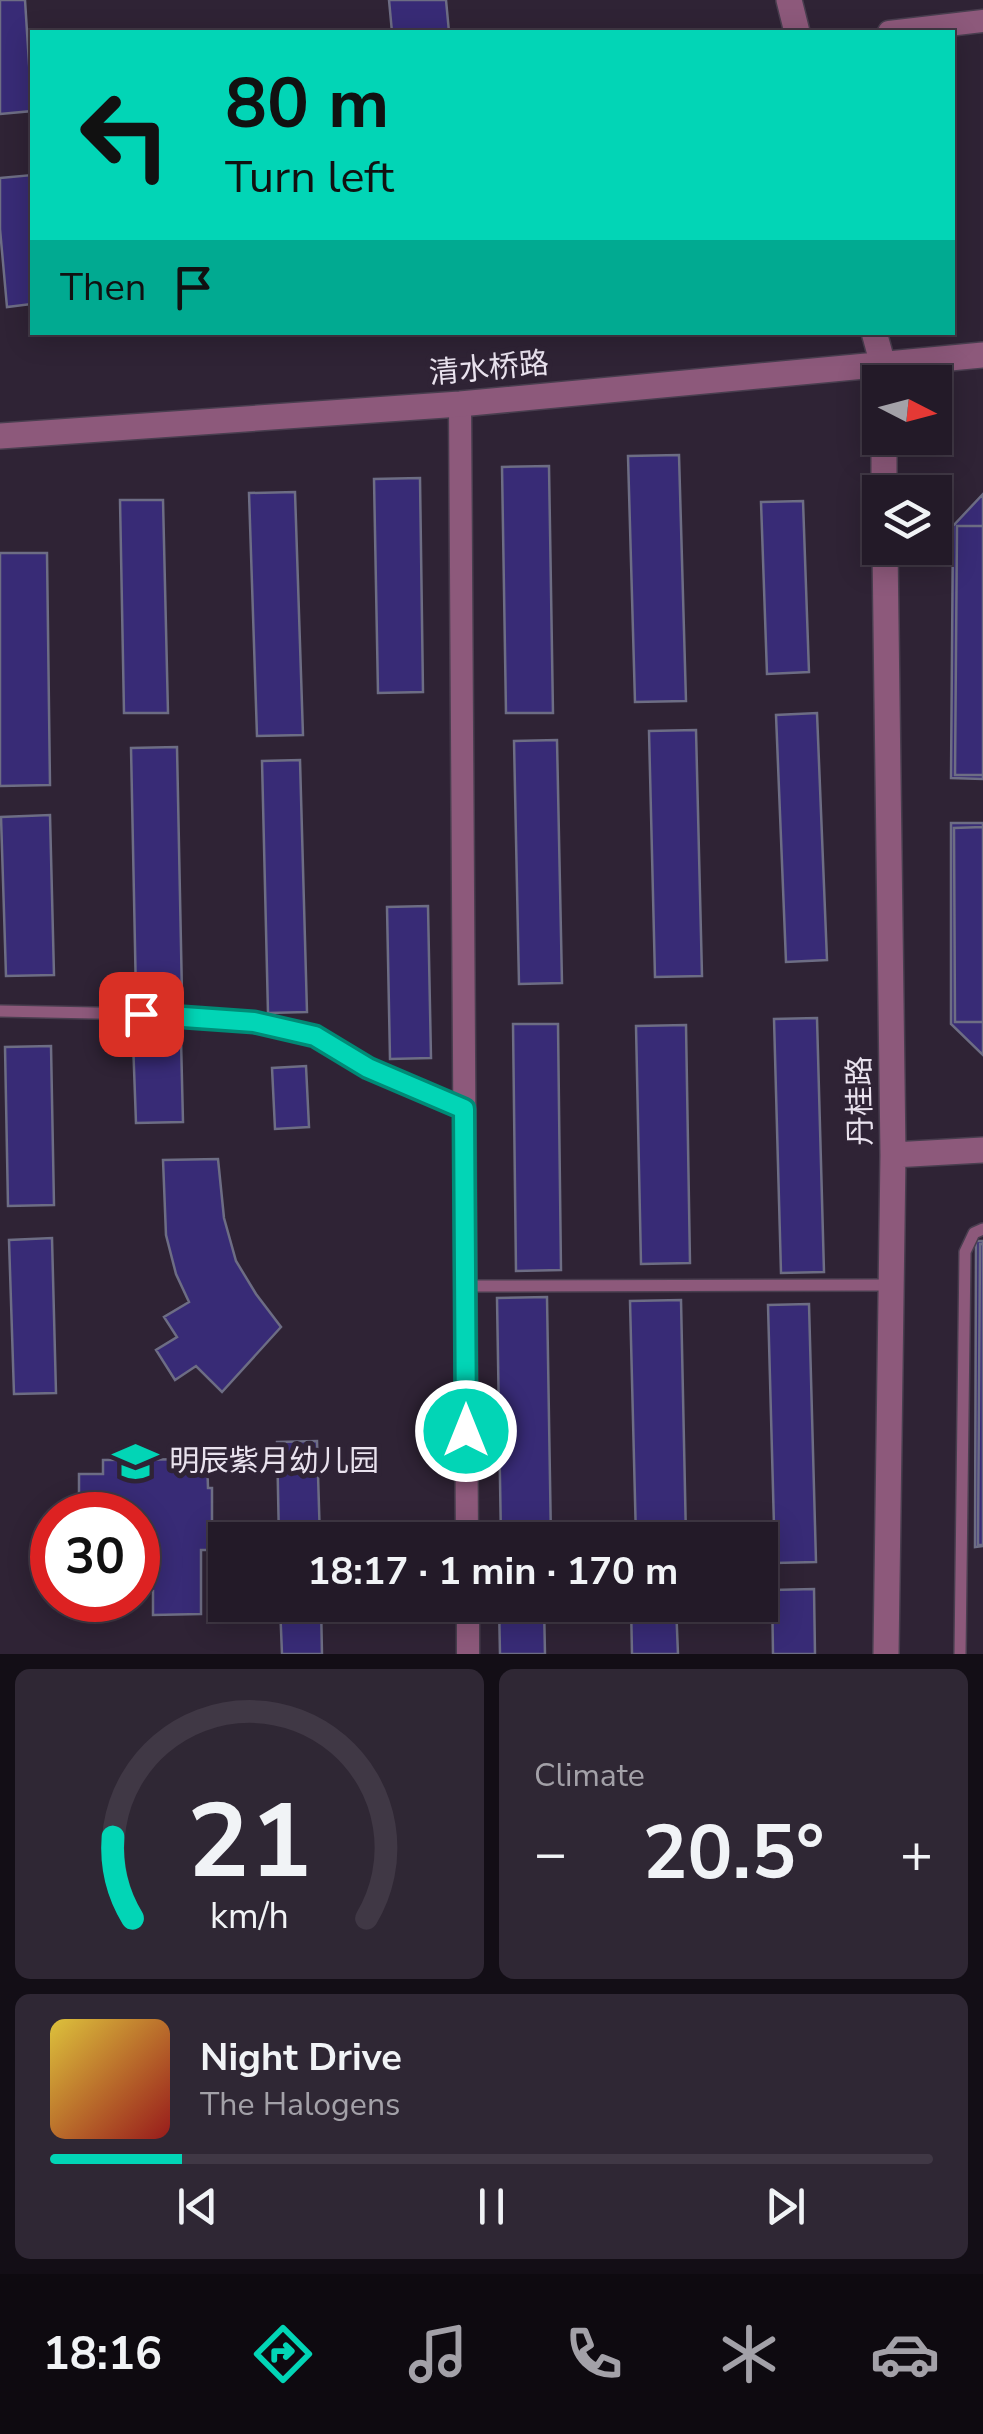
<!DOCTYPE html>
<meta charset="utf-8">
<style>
:root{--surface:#231a28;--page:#2f2734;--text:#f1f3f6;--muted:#a3a1a8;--line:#403845;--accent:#02d5b6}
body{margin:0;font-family:"Nunito Sans","Noto Sans SC",sans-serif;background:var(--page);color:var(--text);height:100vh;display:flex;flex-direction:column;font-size:38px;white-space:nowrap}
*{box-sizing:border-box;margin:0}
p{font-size:32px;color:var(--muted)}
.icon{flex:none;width:55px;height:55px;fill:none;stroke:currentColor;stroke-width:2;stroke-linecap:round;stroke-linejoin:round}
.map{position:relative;height:1654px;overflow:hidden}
.sheet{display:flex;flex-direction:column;gap:15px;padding:15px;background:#130e16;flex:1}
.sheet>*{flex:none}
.guide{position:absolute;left:30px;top:30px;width:925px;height:305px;border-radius:0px;box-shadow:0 5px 25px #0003,0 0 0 2px var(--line);background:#02d5b6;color:#111;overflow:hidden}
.needle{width:65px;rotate:96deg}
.buttons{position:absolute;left:862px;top:365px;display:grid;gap:20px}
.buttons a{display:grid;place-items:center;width:90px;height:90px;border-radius:0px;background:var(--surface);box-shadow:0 5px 25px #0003,0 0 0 2px var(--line);font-size:50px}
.speed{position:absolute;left:30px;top:1492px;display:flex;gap:20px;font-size:50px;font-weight:700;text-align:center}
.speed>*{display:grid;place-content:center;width:130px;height:130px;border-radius:50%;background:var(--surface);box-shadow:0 5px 25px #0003,0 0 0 2px var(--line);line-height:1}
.speed .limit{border:15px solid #d22;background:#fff;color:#111}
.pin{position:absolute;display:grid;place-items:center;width:85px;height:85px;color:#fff;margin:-42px;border-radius:20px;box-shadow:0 5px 15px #0006}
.me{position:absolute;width:110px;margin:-55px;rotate:0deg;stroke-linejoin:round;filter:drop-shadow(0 0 8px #0008)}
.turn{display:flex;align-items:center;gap:35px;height:210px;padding:0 30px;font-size:45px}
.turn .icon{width:130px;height:130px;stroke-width:2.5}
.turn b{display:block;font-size:70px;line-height:85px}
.then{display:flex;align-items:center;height:95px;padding:0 30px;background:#0003;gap:20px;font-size:38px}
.big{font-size:75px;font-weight:700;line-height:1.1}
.sheet .card{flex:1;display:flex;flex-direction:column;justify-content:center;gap:15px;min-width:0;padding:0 35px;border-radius:15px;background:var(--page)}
.sheet .dial{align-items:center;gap:0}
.dial svg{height:260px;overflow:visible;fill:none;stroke:var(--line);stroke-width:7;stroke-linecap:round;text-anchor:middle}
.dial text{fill:var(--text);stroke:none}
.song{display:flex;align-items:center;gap:30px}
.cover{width:120px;height:120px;border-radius:15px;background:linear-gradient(135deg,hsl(50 70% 55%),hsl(0 70% 35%))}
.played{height:10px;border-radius:5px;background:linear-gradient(90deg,var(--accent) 15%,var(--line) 15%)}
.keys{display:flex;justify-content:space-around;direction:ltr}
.heat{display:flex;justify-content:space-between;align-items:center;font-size:55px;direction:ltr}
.sheet .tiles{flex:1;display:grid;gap:15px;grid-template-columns:1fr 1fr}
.card:last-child{grid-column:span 2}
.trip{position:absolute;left:208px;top:1522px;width:570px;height:100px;border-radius:0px;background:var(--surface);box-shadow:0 5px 25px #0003,0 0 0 2px var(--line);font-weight:700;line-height:100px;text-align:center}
.dock{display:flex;height:160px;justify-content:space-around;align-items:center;background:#0e0a10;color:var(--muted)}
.dock .icon{width:70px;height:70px}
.dock .current{color:var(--accent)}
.dock b{font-size:45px;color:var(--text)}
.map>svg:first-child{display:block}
</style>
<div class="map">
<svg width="983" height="1654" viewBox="0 0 983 1654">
<rect width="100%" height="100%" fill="#2f2335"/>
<path fill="#382b76" stroke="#6d6d84" stroke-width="2.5" d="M0,0H25L32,111L0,114Z
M389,0H446L449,32H392Z
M32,175V304L7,307L0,229V178Z
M679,455L686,701L635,702L628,456Z
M549,466L553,713H506L502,467Z
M420,478L423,692L378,693L374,479Z
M295,492L303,735L257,736L249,493Z
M983,494V779L951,778L953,526Z
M120,500H163L168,713H124Z
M803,501L809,672L767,674L761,502Z
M957,526H983V775H955Z
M0,553H47L50,785L0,786Z
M817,713L827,960L786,962L776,715Z
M696,730L702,976L655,977L649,731Z
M557,740L562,983L519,984L514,741Z
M177,747L182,995L136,996L131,748Z
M300,760L307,1012L268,1013L262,761Z
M50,815L54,975L6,976L1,817Z
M951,823H983V1055L951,1024Z
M983,827V1022H955L954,828Z
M428,906L431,1058L390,1059L387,907Z
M817,1018L824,1272L781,1273L774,1019Z
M513,1024H558L561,1270L516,1271Z
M686,1025L690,1263L641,1264L636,1026Z
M181,1040L183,1122L136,1123L133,1041Z
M51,1046L54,1205L8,1206L5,1047Z
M306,1066L309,1127L275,1129L272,1068Z
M218,1159L224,1218L236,1261L256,1294L281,1327L222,1392L196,1366L175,1380L156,1350L177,1337L164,1317L189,1302L176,1274L166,1235L163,1160Z
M52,1238L56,1393L14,1394L9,1240Z
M976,1241H983V1546L975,1547Z
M980,1244H983V1545H978Z
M547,1297L551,1540H501L497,1298Z
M681,1300L686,1538L636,1539L630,1301Z
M809,1304L816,1562L775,1563L768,1305Z
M317,1441L320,1540H279L277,1442Z
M207,1459L208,1488H212V1550H201V1614L153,1615V1591H142V1564H138V1515H79V1474H103V1460Z
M814,1589L815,1654H773L772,1590Z
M280,1605H321L322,1654H282Z
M499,1605H544L545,1654H500Z
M631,1605H676L678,1654H632Z"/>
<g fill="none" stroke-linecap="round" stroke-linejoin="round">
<defs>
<path id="service" d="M0,1011L141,1014L254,1022L315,1036L369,1068L464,1109
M466,1286L891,1285
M960,1654L965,1252L974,1233L983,1229"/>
<path id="minor" d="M889,32L983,21
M460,404L467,1540
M468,1605V1654"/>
<path id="tertiary" d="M789,0L797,32
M874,332L883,365V382
M0,436L460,404L983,355
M884,438V492
M885,548L893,1155L886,1654
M893,1155L983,1150"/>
</defs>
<use href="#service" stroke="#493e4f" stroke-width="14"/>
<use href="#minor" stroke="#493e4f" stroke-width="25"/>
<use href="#tertiary" stroke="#493e4f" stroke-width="28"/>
<use href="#service" stroke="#8d597b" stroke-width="11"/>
<use href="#minor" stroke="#8d597b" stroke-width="22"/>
<use href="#tertiary" stroke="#8d597b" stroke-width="25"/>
</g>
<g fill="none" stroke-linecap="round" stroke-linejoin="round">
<defs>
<path id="route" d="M141,1014L254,1022L315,1036L368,1068L464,1109L466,1431"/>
</defs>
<use href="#route" stroke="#018a76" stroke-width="25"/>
<use href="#route" stroke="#02d5b6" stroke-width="18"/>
</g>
<defs>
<symbol id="school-bare" viewBox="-9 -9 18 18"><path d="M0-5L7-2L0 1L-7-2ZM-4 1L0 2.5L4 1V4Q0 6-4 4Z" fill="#02d5b6" stroke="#2f2335" stroke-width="2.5" paint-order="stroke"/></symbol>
</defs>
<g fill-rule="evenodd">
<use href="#school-bare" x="104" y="1430" width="63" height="63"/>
</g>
<g text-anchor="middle" stroke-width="10" stroke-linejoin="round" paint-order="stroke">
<g font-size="30" fill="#e9e2ee" stroke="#2f2335">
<text transform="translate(489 368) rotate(-5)" y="10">清水桥路</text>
<text transform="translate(860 1101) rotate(-91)" y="10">丹桂路</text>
</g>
<g font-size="30" fill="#e9e2ee" stroke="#2f2335" text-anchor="start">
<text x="169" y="1471">明辰紫月幼儿园</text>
</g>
</g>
</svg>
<div class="buttons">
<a><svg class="needle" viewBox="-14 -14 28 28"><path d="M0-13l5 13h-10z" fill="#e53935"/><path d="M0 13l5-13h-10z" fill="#a3a1a8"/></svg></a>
<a><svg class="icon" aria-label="layers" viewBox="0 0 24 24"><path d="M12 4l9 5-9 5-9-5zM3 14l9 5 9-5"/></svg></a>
</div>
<div class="speed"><div class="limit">30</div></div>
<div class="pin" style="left:141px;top:1014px;background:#d93025"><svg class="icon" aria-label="arrive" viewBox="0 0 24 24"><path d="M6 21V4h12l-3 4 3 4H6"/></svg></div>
<svg class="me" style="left:466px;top:1431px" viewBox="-20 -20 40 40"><circle r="17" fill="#02d5b6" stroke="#fff" stroke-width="3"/><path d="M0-11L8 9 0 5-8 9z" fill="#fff"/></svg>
<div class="trip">18:17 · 1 min · 170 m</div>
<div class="guide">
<div class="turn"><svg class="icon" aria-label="left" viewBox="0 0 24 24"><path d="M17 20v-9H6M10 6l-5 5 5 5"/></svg><div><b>80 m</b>Turn left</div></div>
<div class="then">Then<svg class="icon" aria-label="arrive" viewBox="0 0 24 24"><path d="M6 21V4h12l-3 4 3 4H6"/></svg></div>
</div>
</div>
<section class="sheet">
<div class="tiles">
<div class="card dial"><svg viewBox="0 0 100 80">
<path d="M14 69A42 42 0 1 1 86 69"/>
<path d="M14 69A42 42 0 0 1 8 44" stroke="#02d5b6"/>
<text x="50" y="56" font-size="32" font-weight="700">21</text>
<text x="50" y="72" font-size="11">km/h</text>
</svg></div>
<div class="card"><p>Climate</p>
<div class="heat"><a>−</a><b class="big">20.5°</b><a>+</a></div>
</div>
<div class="card">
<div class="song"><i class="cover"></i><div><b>Night Drive</b><p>The Halogens</p></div></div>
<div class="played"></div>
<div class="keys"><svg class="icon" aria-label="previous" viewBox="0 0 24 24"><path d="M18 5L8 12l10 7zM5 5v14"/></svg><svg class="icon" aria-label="pause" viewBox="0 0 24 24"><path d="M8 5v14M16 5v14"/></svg><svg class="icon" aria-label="next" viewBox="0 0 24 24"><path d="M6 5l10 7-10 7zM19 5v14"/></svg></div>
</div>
</div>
</section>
<nav class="dock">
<b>18:16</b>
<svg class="icon current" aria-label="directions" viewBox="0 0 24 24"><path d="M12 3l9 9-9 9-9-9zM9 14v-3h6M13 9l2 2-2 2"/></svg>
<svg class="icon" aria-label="music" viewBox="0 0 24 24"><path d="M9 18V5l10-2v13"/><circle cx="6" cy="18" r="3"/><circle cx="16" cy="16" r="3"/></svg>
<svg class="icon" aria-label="phone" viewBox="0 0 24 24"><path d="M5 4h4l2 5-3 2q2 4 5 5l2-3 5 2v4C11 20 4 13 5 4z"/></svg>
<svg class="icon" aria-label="climate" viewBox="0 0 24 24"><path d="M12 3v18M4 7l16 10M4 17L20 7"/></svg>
<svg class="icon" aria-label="car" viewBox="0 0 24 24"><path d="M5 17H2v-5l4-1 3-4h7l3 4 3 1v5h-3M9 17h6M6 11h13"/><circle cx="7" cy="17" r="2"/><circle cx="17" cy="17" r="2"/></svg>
</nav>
